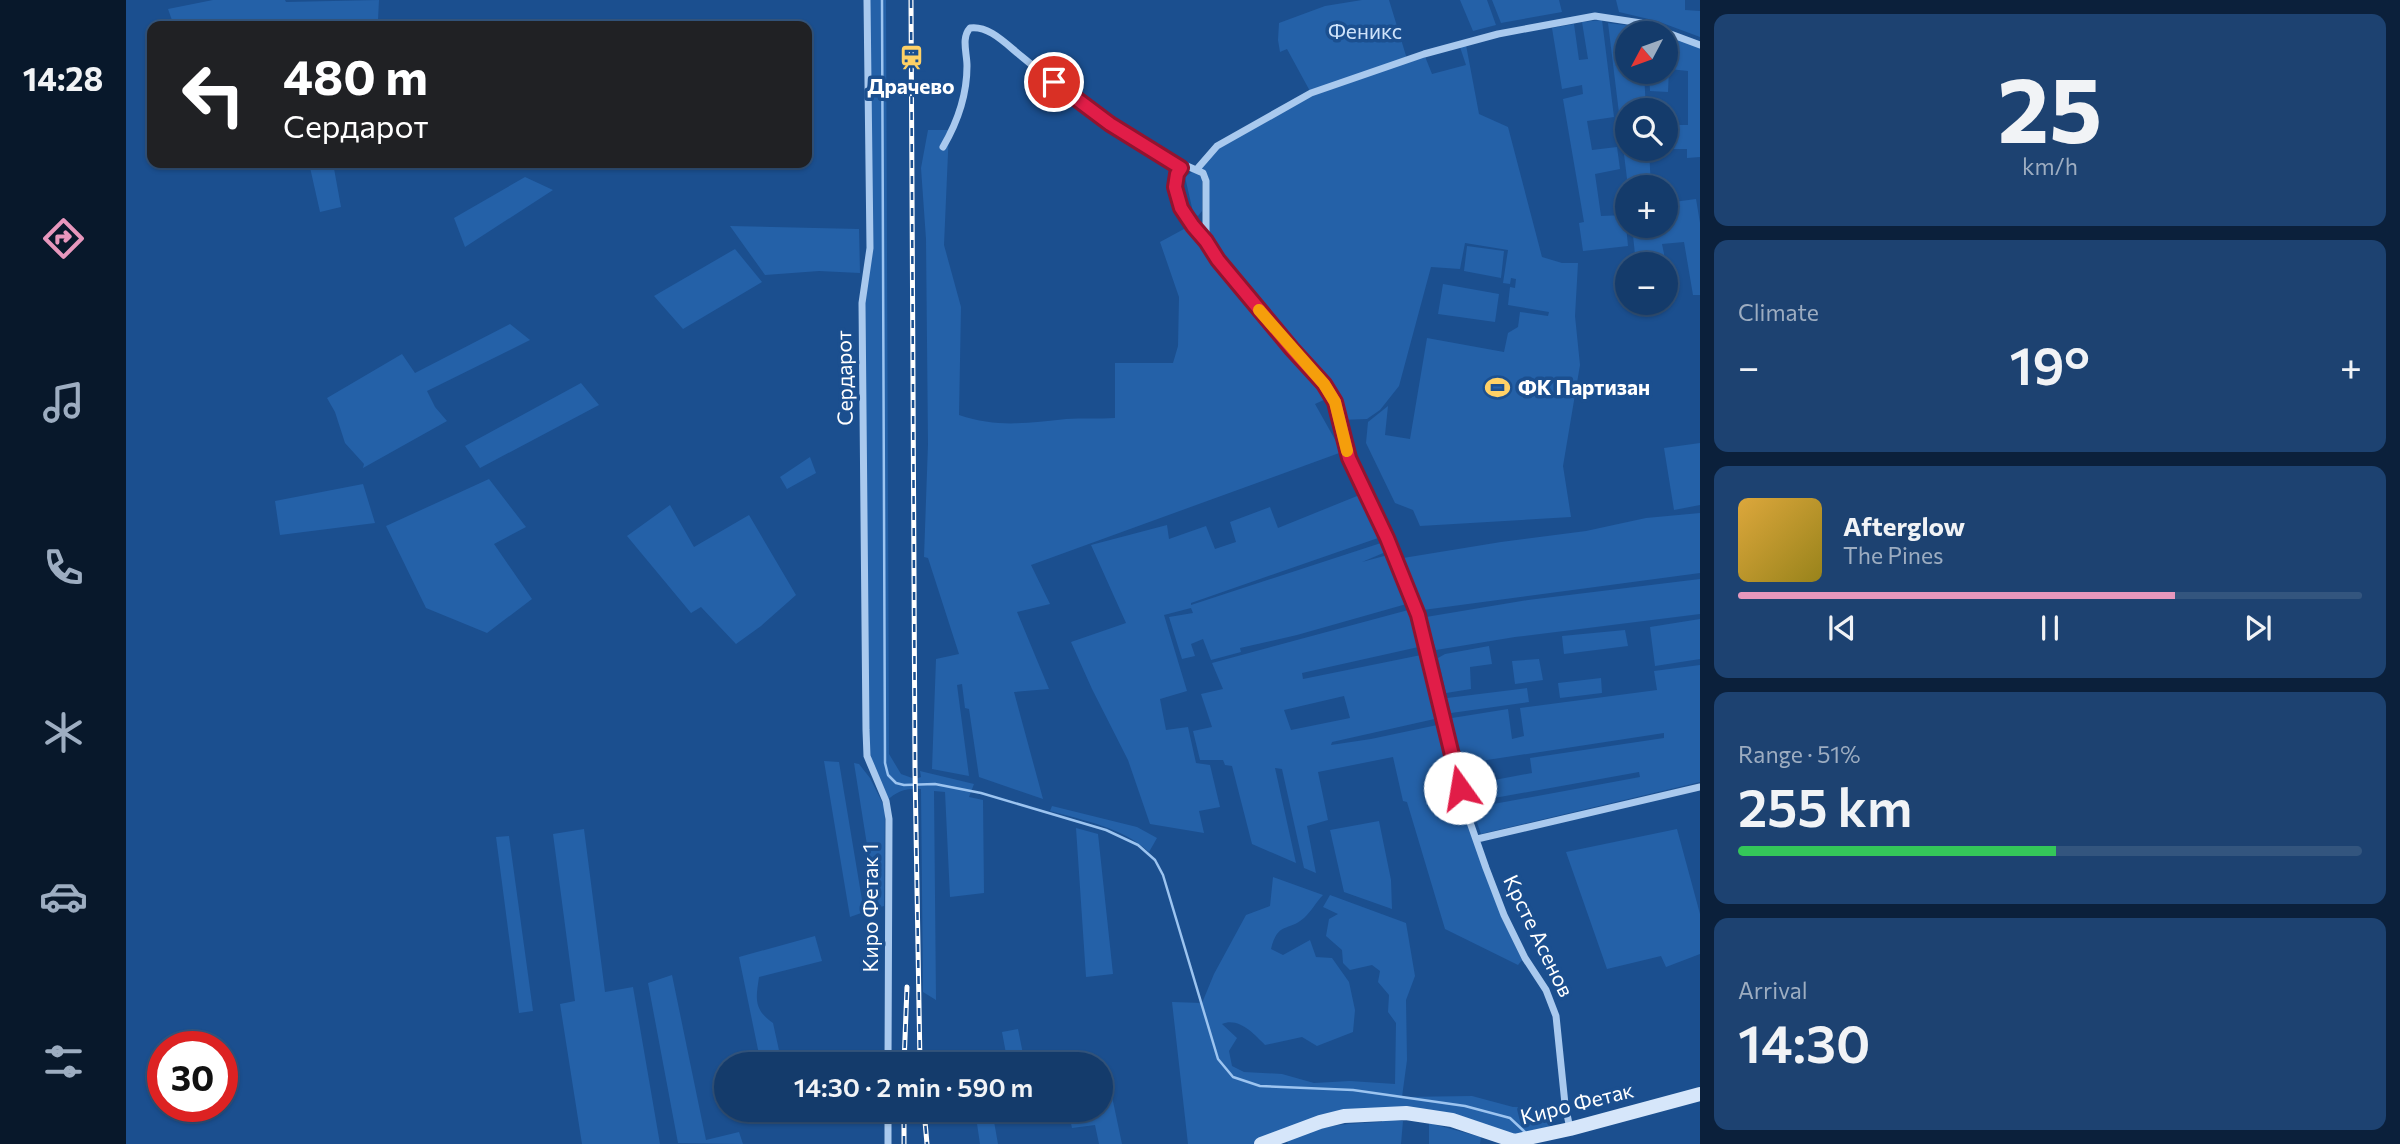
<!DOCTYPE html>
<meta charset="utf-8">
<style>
:root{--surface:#143b6b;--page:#1d4271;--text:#f1f3f6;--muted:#9dadc1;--line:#33557e;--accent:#e797bd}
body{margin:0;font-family:Commissioner,sans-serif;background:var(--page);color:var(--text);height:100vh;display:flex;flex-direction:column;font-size:26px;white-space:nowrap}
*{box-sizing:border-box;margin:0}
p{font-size:23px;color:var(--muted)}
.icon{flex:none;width:38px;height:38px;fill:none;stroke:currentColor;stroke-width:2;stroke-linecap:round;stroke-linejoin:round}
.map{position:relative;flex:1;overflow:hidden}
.sheet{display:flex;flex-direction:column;gap:14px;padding:14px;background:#0b203b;width:700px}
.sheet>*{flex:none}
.hud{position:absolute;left:21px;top:21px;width:665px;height:147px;border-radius:14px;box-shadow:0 2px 5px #0004,0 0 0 2px var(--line);background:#202124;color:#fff;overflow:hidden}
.needle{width:46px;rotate:229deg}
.controls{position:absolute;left:1489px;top:21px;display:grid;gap:14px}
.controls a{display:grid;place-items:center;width:63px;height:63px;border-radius:50%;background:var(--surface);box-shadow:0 2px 5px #0004,0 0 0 2px var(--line);font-size:35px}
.speed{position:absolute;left:21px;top:1031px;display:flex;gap:14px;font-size:35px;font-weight:700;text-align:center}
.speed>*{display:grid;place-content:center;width:91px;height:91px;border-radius:50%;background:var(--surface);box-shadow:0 2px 5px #0004,0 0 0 2px var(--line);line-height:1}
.speed .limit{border:10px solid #d22;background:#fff;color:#111}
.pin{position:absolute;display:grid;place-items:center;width:60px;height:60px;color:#fff;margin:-30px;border:4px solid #fff;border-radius:50%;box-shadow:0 2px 7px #0007}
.me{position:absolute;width:77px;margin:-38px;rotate:347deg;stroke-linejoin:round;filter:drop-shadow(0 0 5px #0008)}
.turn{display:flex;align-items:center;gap:24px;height:147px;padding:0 21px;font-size:32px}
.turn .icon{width:91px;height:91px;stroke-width:2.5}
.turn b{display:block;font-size:49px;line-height:60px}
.big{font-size:52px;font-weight:600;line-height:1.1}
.sheet .card{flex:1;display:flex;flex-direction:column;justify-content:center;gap:10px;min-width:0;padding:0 24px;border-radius:14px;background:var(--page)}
.sheet .dial{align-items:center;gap:0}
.dial b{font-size:91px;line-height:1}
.song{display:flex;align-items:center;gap:21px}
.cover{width:84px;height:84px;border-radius:10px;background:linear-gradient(135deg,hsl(40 70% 55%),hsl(50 70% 35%))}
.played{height:7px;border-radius:4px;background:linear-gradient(90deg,var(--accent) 70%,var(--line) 70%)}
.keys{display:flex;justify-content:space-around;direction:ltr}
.heat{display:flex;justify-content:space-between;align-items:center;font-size:38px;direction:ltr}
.charge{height:10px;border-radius:5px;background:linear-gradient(90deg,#34c759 51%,var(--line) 0)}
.trip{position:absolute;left:588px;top:1052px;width:399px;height:70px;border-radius:35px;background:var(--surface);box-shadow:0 2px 5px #0004,0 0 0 2px var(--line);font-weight:600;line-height:70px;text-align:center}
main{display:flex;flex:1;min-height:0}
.dock{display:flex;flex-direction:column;width:126px;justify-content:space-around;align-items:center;background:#08182b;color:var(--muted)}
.dock .icon{width:49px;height:49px}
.dock .active{color:var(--accent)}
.dock b{font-size:32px;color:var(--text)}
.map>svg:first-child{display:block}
</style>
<main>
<nav class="dock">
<b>14:28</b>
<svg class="icon active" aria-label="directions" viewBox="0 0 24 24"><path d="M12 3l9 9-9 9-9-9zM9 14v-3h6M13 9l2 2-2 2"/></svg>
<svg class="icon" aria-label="music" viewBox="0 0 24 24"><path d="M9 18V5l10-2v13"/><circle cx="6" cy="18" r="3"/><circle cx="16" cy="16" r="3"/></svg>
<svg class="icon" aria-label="phone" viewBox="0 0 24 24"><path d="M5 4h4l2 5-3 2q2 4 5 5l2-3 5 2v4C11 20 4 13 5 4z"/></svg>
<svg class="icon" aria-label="climate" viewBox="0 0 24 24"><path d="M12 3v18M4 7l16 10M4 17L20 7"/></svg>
<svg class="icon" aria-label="car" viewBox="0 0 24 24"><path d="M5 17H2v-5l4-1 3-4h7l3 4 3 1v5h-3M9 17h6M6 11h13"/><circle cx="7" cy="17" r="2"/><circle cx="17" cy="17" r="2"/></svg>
<svg class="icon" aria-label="filters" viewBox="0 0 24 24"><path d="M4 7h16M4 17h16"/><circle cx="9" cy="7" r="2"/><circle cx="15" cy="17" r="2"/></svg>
</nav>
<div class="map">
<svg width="1574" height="1144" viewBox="0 0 1574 1144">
<rect width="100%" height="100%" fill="#1b4f8f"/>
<path fill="#2461a8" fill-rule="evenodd" d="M87,0H159L160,2L253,0L252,20L166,26H48L42,9Z
M741,0H760L763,754L775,774L789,779L795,777L794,771L848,784L843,797L857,800L858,893L824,897L819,792L808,791L810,1000L797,992L795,789C779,788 772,791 760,801L741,756L736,303L744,248Z
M1236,0H1263L1281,59L1298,54L1306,74L1340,65L1334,47L1340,45L1353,114L1382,127L1416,257L1436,263H1452L1449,316L1454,365L1437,466L1445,517L1294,526L1287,510L1269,503L1240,443L1242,422L1262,406L1259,435L1284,439L1301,338L1378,352L1382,333L1392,327L1394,312L1422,316L1423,312L1382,305L1384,287L1389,288L1390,279L1385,278L1384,284L1377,283L1382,250L1339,243L1334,269L1305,267L1273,386L1254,410L1241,419L1214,420L1209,402L1080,241V181L1071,169L1085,151L1185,93L1161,49L1154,52L1152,40L1153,23L1199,6Z
M1334,0H1361L1370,25L1347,31Z
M1366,0H1433L1436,12L1375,23Z
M1490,0H1559V10L1574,11V37L1531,21L1493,12Z
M1476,20L1488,117L1461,121L1466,150L1491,147L1494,169L1469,174L1475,216L1499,215L1502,246L1457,251L1453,223L1458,222L1437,99L1457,94L1456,85L1436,89L1426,28L1448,24L1453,60L1462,59L1456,22Z
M1482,23L1515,27V33H1502V72H1518L1520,110H1502V149H1523L1525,187H1502Z
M1540,35L1574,46V157L1561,158V149H1540V125H1562V71L1543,69L1542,92L1524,91L1523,72H1540Z
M802,130H823L818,245L835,307L833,415C872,428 901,423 940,419C956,418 973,419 989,418V363H1047L1052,346L1053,297L1034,242L1058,229L1075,238L1196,386L1202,398L1189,404L1216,452L905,565L924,604L891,612L923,689L888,692L917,799L853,777L843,709L839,708L836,684L831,685L843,776L806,769L810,659L833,654L802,558L798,557L802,444L800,239L795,168Z
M183,163H207L215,207L194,212Z
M1066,172L1072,173L1076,179V211L1072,216L1067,212L1059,177Z
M399,177L427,190L339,247L328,218Z
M1570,199L1574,223V295H1567L1558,242L1536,244L1542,273H1540V264H1510L1506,226H1540V203Z
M604,226L733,229L734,273L693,271L639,275Z
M1341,246L1378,251L1375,278L1338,271Z
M609,249L636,282L557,329L528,296Z
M1317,284L1373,294L1369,322L1312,314Z
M384,324L404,340L301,391L309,407L321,421L237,468L238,464L219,443L209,412L201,398L276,354L289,373Z
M455,383L473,405L354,468L339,446Z
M1574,443V505L1548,510L1538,448Z
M684,457L690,473L661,489L654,477Z
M363,479L400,527L368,544L406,599L361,633L300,608L260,526Z
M237,484L249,523L154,535L149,501Z
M1236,494L1255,537L1065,603V605L1258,542L1262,551L1236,562L1262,555L1284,603L1171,635L1114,648L1115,652L1085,660L1077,639L1065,644L1069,656L1056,659L1043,617L1067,613L1065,608L1038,615L1061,691L1034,699L1040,730L1062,727L1070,763L1084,765L1094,807L1073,811L1078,833L1024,824L1002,760L966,689L945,642L1000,623L965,545L1041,525L1043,539L1080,526L1089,549L1110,542L1104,522L1144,507L1152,528Z
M544,505L568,547L623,515L670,595L635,626L610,644L575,607L565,613L501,536Z
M1574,513V573L1297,610L1277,558L1375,542L1460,531L1520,518Z
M1574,579V614L1389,637L1310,650L1300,617L1402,600Z
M1286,609L1297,646L1176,673L1177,679L1300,654L1313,718L1206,742L1205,745L1245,739L1316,724C1335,807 1359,884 1396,960L1392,965L1319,929L1281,802L1277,801L1267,757L1192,772L1202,820L1181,826L1190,873L1178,868L1156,769L1149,768L1170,863L1126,844L1106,766L1099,765L1097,760H1074L1067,731L1086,727L1075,694L1097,689L1086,663ZM1218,696L1224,718L1165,730L1158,710Z
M1574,619V659L1529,666L1524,627Z
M1499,630L1502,646L1438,654L1436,636Z
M1363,646L1366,664L1344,667L1345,689L1320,693L1312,658L1319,654Z
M1413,659L1417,680L1389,684L1386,661Z
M1574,665V782L1355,834L1346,808L1514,777L1513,772L1346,802L1335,769L1359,765L1363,781L1406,773L1404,758L1538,738V733L1335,764L1326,718L1382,709L1386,739L1398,736L1394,708L1531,690L1528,671Z
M1475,678L1476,693L1434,698L1432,683Z
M1401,688L1403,702L1325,713L1321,698Z
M698,761L713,762L738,912L724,917Z
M728,763L733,764L744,778L759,808L758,906L751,908Z
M926,806L1011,827L1031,838L1023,852C996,827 959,821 924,811Z
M1253,821L1265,880L1266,909L1218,892L1204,830Z
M950,828L972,834L987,974L960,977Z
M458,829L479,992L507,987L534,1144H456L434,1004L449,1001L427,834Z
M1551,829L1574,914V954L1540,967L1535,956L1481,969L1440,852Z
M383,836L407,1011L393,1013L370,837Z
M1147,877L1197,895C1190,902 1185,912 1178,918C1162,932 1152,921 1145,949L1157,955L1184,940L1190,957L1206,958L1223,982L1229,1010L1227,1032L1191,1046L1176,1037L1139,1045C1128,1034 1113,1017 1096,1024L1111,1038L1103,1051L1106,1066L1118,1072L1156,1074L1188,1083L1224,1081L1269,1084L1270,1023L1262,1012L1263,995L1252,982L1254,971L1246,965L1224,970L1217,963L1216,950L1200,936L1203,919L1212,914L1197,907L1204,895L1280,923L1289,976L1280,1000L1281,1060L1276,1097L1346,1096L1387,1107L1434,1108C1433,1129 1409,1132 1393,1138L1342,1119L1230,1114L1135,1144H1062L1046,1002L1076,1003L1088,974L1120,915L1144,906Z
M689,936L696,961L633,977C630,998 627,1009 647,1023L656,1064H635L613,957Z
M546,975L580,1140L613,1132L617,1144L552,1143L522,983Z
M892,1029L899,1064H882L876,1032Z
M981,1073L996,1144H973L969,1125L946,1128L942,1110H975V1074Z
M849,1110H866L872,1144H854Z
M1256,1119L1277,1121L1275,1144H1162L1161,1141C1197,1124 1217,1124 1256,1122Z
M1303,1123L1355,1137L1354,1144H1303Z"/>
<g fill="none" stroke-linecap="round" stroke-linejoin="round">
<path stroke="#9cc4f0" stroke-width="2.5" d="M756,0L759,763L762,775L770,783L778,785L809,784L855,793L980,830L1012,845L1029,860L1037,875L1092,1059L1107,1077L1134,1086L1227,1090L1339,1106L1384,1118L1400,1133"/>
<path stroke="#a9c9ee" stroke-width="7" d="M741,0L744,248L736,303L740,730L741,756L760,801L763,819L762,1064
M817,147C831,123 841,94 841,66C841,53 835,38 844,28C863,25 881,45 895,56C945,98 1000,134 1055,168
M1061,166L1077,173L1080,181V241C1068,227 1029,177 1061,166Z
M1071,169L1091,146L1185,93L1298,54L1372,34L1469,16L1515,23L1574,45
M1080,241L1092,260L1166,349L1198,384L1209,402L1223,458L1261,538L1292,615L1339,808L1360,868L1378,915L1399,958L1420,990L1430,1016L1439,1104L1444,1129
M1351,839L1574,787
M762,1144V1110"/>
<path stroke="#d6e6fa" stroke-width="14" d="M1135,1144L1194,1122L1218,1116L1280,1113L1326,1120L1388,1141L1444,1129L1574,1094"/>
<defs>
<path id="rail" d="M785,0L789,770L794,1064
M778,1064L781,987
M798,1110L801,1144
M778,1144V1110"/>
</defs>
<use href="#rail" stroke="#fff" stroke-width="5"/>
<use href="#rail" stroke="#1b4f8f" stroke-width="2.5" stroke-dasharray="8" stroke-linecap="butt"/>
</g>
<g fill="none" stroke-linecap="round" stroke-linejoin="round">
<defs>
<path id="route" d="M928,82L984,124L1055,168L1051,174L1049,187L1055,208L1067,226L1080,241L1092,260L1166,349L1198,384L1209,402L1223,458L1261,538L1292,615L1334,788"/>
</defs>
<use href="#route" stroke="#92132f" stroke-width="18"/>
<use href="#route" stroke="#e11d48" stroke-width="12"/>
<path stroke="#f59e0b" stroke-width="12" d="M1133,310L1198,384L1209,402L1221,451"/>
</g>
<defs>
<symbol id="station-bare" viewBox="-9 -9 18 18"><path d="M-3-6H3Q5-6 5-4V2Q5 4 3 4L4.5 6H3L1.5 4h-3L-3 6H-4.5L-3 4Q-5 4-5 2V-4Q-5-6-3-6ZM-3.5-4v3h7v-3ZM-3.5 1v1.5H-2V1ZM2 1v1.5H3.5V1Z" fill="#ffd166" stroke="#1b4f8f" stroke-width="2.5" paint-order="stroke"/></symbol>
<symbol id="stadium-bare" viewBox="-9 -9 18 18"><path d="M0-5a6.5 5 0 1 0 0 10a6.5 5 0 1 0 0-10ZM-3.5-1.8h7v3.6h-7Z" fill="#ffd166" stroke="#1b4f8f" stroke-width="2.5" paint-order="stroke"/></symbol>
</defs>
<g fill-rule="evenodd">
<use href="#station-bare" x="768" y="40" width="35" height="35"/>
<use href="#stadium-bare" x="1354" y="370" width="35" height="35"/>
</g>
<g text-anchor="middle" stroke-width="7" stroke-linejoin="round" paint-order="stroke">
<g font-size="21" fill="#cfe3fa" stroke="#1b4f8f">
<text x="1239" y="39">Феникс</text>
</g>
<g font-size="21" font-weight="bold" fill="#fff" stroke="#1b4f8f">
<text x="785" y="94">Драчево</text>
<text x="1392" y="395" text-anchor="start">ФК Партизан</text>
</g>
<g font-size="21" fill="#fff" stroke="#1b4f8f">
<text transform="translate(719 378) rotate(-91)" y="7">Сердарот</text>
<text transform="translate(745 908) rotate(-90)" y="7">Киро Фетак 1</text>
<text transform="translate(1412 936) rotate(64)" y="7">Крсте Асенов</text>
<text transform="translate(1451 1104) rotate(-14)" y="7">Киро Фетак</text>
</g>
</g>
</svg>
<div class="controls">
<a><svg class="needle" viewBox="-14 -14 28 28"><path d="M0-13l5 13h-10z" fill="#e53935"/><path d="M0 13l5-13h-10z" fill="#9dadc1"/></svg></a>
<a><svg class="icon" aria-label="search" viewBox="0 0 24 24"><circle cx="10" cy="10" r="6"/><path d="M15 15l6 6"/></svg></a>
<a>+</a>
<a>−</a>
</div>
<div class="speed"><div class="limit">30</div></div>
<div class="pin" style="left:928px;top:82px;background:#d93025"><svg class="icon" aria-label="arrive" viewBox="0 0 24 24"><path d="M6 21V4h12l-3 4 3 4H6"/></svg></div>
<svg class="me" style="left:1334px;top:788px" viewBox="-20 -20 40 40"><circle r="19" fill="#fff"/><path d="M0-13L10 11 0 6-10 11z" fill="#e11d48"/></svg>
<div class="trip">14:30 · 2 min · 590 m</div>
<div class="hud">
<div class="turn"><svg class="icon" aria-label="left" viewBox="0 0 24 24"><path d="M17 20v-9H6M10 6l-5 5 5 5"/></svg><div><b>480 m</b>Сердарот</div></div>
</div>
</div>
<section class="sheet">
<div class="card dial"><b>25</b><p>km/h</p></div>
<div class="card"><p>Climate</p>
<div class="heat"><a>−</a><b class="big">19°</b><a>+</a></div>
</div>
<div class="card">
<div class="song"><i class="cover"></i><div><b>Afterglow</b><p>The Pines</p></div></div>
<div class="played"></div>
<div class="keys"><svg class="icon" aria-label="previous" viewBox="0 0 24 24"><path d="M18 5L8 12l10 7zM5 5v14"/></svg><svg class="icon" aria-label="pause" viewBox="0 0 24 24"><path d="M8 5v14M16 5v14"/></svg><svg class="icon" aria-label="next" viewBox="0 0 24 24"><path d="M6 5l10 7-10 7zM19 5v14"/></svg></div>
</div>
<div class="card"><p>Range · 51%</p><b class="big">255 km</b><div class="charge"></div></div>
<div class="card"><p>Arrival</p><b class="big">14:30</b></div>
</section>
</main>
